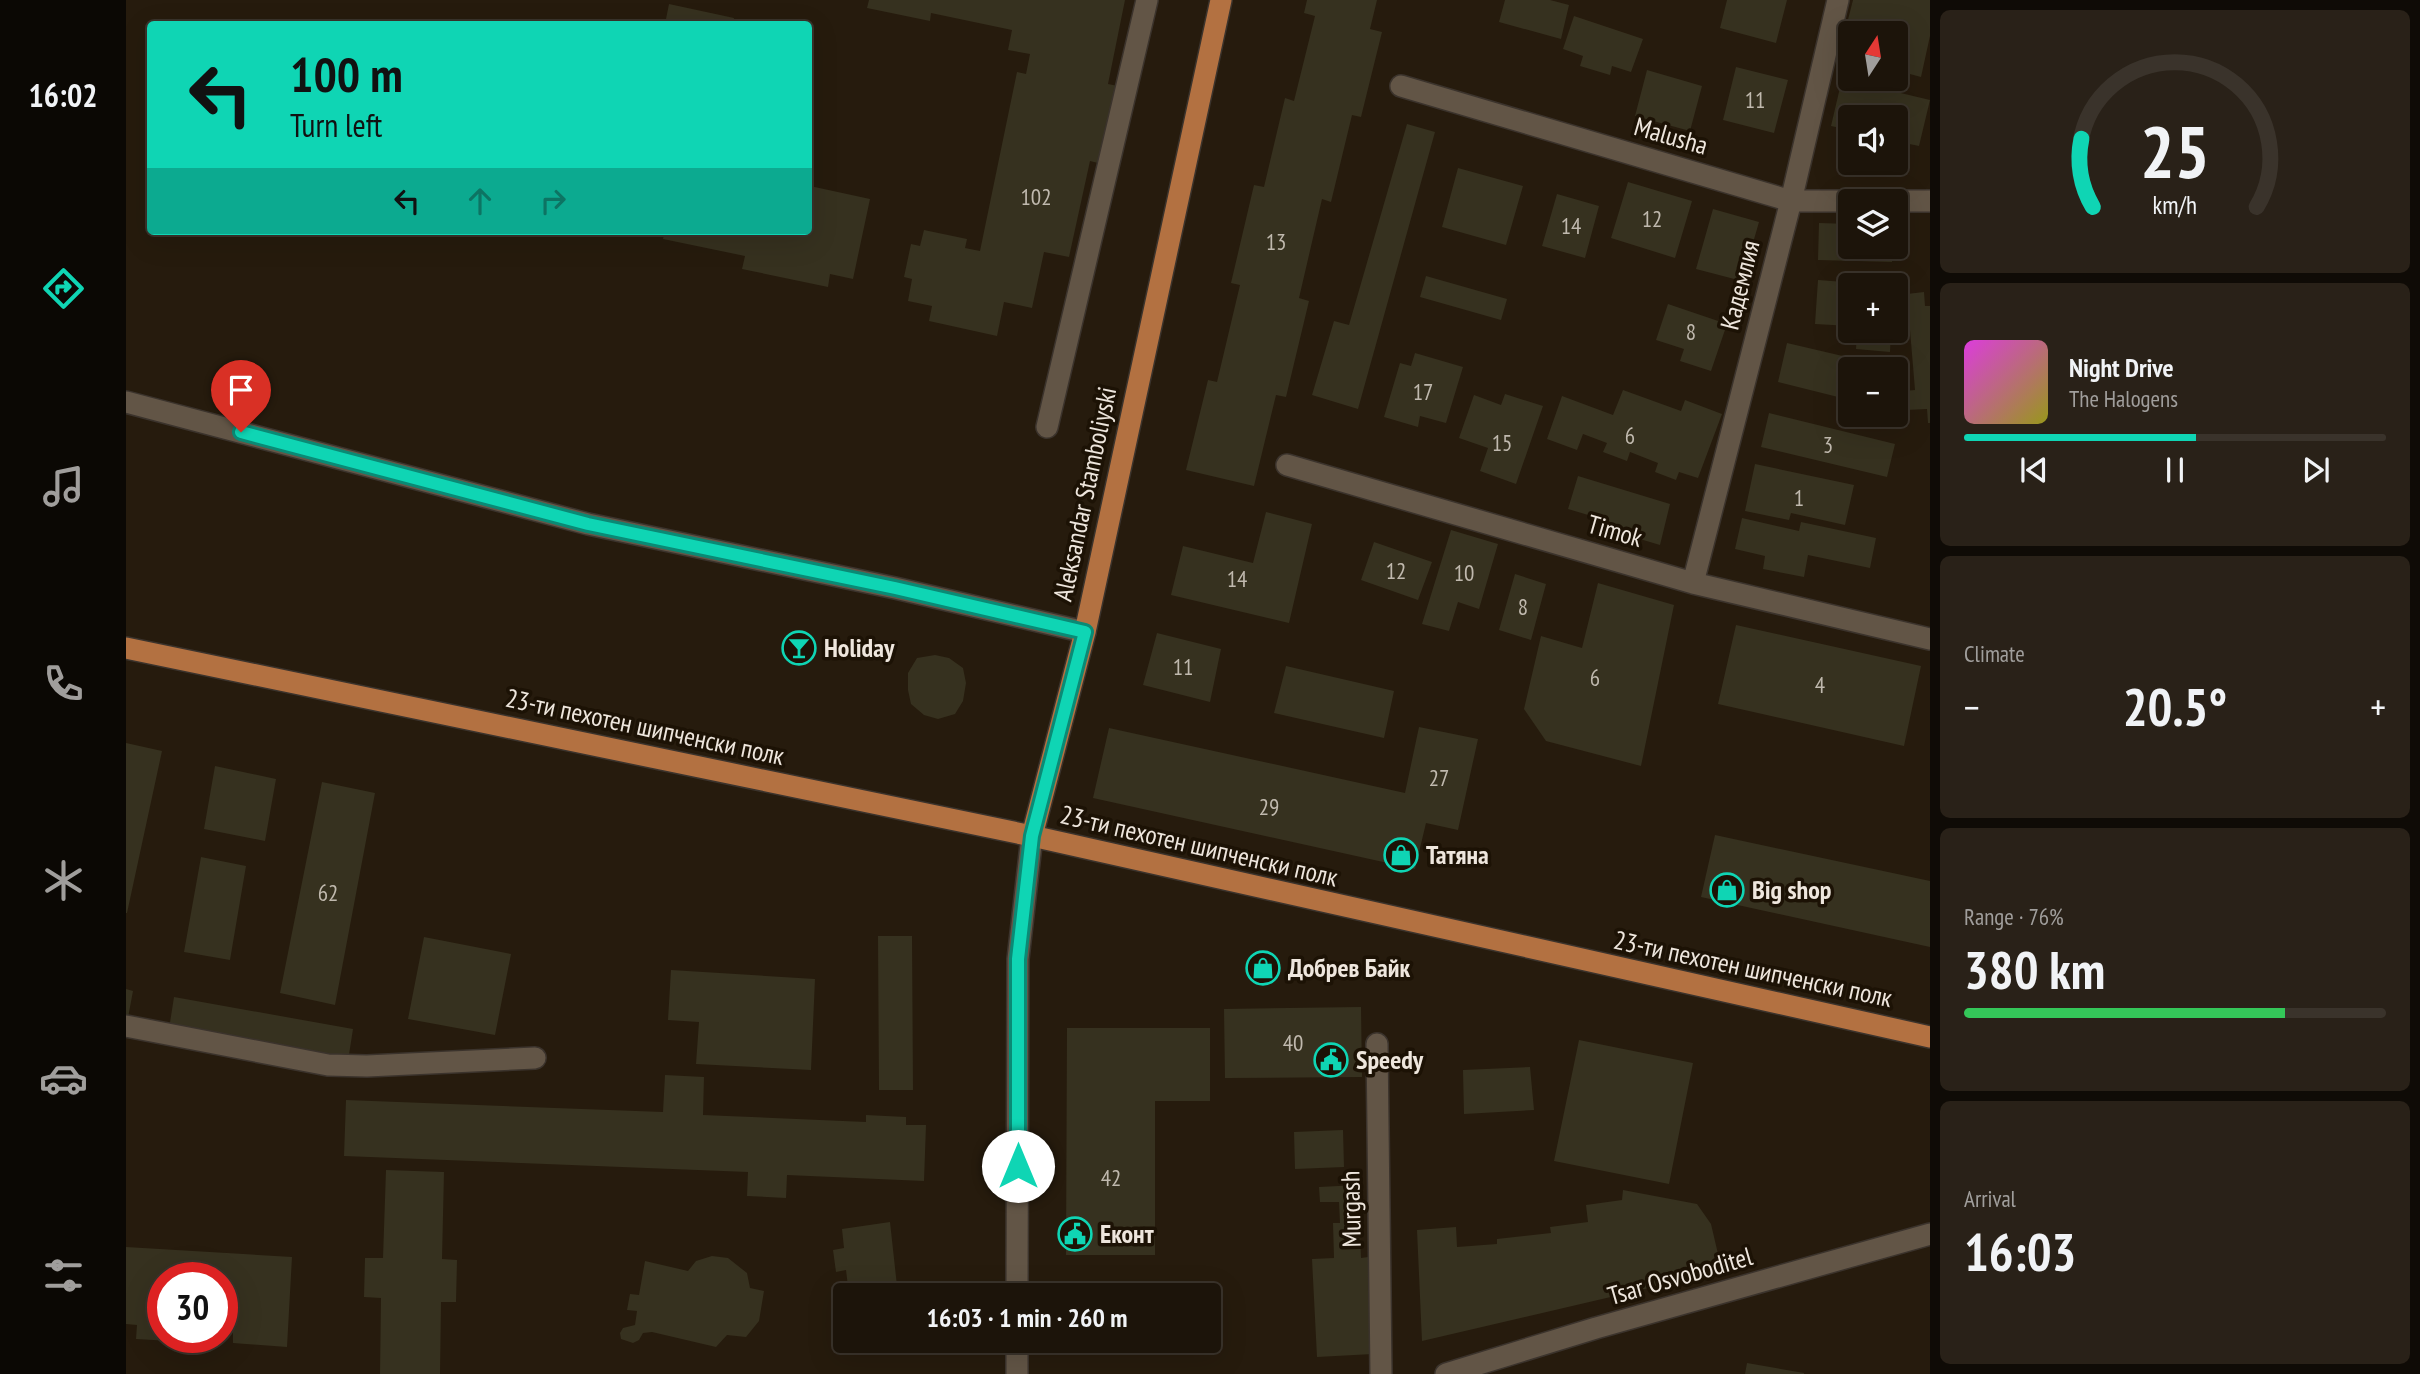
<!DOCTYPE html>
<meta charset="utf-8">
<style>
:root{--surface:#1c140a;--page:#292118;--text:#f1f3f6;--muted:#a09e9c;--line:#3a332b;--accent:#0fd5b4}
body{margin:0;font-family:"PT Sans Narrow",sans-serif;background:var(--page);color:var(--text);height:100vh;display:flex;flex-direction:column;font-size:26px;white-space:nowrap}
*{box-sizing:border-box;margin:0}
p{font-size:23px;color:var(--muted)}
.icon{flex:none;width:38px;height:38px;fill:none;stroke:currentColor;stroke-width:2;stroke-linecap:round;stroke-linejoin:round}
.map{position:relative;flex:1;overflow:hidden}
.panel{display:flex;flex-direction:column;gap:10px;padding:10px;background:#0f0b06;width:490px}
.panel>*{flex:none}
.top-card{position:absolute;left:21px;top:21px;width:665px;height:214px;border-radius:7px;box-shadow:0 7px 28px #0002,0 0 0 2px var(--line);background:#0fd5b4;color:#111;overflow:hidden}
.needle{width:46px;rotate:12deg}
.tools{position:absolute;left:1712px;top:21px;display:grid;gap:14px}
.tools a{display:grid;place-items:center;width:70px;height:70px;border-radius:7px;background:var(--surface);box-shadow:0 7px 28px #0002,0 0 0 2px var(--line);font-size:35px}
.speed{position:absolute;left:21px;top:1262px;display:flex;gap:14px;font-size:35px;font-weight:700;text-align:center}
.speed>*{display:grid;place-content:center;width:91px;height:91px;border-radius:50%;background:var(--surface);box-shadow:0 7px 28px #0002,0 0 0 2px var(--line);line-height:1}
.speed .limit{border:10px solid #d22;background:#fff;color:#111}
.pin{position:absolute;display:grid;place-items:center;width:60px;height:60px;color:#fff;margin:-72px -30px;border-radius:50% 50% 50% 0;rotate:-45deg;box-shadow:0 0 7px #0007}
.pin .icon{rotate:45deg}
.me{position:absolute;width:77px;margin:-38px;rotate:0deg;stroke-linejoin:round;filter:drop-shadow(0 0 5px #0008)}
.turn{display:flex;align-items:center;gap:24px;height:147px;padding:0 28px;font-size:32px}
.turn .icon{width:91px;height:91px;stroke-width:2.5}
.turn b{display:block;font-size:49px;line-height:60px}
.lanes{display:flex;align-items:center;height:66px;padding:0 28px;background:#0003;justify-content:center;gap:35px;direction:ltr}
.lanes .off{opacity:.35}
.big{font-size:52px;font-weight:700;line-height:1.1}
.panel .card{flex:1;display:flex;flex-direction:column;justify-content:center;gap:10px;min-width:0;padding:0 24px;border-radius:10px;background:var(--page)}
.panel .dial{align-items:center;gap:0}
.dial svg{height:182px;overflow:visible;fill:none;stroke:var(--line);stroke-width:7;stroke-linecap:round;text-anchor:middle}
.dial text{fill:var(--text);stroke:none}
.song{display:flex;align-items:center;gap:21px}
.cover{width:84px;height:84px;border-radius:10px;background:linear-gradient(135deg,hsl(300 70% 55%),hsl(60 70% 35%))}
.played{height:7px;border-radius:4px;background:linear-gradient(90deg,var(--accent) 55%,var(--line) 55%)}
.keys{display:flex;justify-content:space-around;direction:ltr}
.heat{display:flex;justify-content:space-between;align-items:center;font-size:38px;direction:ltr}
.charge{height:10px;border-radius:5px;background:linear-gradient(90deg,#34c759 76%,var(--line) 0)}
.trip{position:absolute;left:707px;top:1283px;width:388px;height:70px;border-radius:7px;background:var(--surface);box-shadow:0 7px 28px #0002,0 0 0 2px var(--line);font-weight:700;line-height:70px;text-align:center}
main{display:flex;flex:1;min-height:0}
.menu{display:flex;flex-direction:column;width:126px;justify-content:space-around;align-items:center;background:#0b0804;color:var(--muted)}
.menu .icon{width:49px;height:49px}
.menu .selected{color:var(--accent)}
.menu b{font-size:32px;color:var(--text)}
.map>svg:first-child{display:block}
</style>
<main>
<nav class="menu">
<b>16:02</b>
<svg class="icon selected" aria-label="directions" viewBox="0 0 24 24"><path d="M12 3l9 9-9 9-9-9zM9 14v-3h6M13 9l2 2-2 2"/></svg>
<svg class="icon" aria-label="music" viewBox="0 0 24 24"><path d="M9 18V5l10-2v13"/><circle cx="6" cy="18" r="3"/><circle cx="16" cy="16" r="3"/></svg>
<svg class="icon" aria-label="phone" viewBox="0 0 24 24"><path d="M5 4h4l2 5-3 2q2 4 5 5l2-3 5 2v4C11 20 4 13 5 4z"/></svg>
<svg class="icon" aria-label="climate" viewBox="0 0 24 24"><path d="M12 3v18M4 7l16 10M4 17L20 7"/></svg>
<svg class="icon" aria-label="car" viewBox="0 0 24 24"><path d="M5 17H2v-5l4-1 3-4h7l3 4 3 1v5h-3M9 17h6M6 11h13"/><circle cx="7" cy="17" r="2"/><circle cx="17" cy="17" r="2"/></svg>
<svg class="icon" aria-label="filters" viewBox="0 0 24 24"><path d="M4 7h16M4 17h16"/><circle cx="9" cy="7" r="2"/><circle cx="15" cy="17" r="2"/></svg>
</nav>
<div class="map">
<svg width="1804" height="1374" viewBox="0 0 1804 1374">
<rect width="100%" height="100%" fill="#261b0d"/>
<path fill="#36311f" d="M743,0H999L982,84L992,86L976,164L964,161L943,257L918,252L906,308L878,302L871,336L803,321L806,306L782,301L786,279L778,277L785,244L794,246L798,230L841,239L839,248L854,251L891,72L900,74L904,54L882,50L886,30L805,13L804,21L741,8Z
M1181,0H1251L1244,29L1256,32L1235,117L1226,115L1205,202L1196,199L1173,298L1183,301L1160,397L1150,395L1128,486L1060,470L1082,380L1091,382L1114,285L1105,283L1128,185L1138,187L1159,98L1168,101L1189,16L1178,13Z
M1379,0H1424L1443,5L1435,39L1373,22Z
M1601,0H1661L1650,43L1594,28Z
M1727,0H1804V36L1795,77L1769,70V33H1724V58L1713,55Z
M543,4L608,18L607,24H539Z
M1448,16L1517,39L1505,72L1486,66L1484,75L1454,66L1457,56L1437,49Z
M1610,67L1662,80L1648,133L1597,120Z
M1521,70L1576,86L1564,131L1509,116Z
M1716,79L1804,100L1793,146L1769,141V117H1724V130L1705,126Z
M1281,124L1309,132L1232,409L1186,395L1208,321L1223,325Z
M1332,168L1397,186L1380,245L1316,227Z
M1502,182L1566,201L1549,258L1485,238Z
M684,186L744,199L727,279L704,274L702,287L616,269L619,256L537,239L539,231H682Z
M1431,194L1473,206L1459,258L1416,246Z
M1587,209L1633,222L1616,281L1570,269Z
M1693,223L1724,224V247H1767L1766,262L1692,260Z
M1300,276L1381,299L1375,320L1294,297Z
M1692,280L1732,283V285H1724V326L1689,324Z
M1798,292L1799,306H1804V423H1802L1801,409L1780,410L1778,391L1789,390L1781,294Z
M1542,304L1601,324L1585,371L1554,361L1558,349L1530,340Z
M1731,331H1765L1764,352L1730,349Z
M1661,343L1768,368V369H1724V400L1652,382Z
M1289,353L1337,367L1320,423L1294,416L1292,427L1258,417L1274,363L1285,366Z
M1769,368L1777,370L1770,398H1769Z
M1497,390L1555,411L1559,400L1596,414L1572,478L1553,472L1550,480L1529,472L1532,463L1504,452L1501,461L1477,452L1481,443L1457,434L1451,450L1421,439L1436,396L1487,415Z
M1379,394L1417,406L1390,484L1354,471L1362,448L1333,438L1348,395L1375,405Z
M1643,413L1769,444L1761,477L1635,447Z
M1629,464L1728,485L1719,525L1665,513L1663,520L1619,511Z
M1452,476L1544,504L1534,545L1477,528L1479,520L1442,509Z
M1140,512L1186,524L1163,623L1045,595L1057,546L1127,563Z
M1616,518L1673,531L1675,522L1750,538L1744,568L1682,555L1678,577L1637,569L1639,556L1609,549Z
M1325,530L1372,544L1353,609L1332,602L1323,631L1296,624Z
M1248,542L1306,562L1292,600L1235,580Z
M1389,574L1420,584L1405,640L1373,630Z
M1472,583L1548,605L1515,766L1420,741L1398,709L1415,636L1456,648Z
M1610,625L1795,666L1778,746L1592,704Z
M1031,633L1095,649L1084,702L1017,685Z
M809,655L823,658L837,668L840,683L837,701L829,714L812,719L798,715L785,704L782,690V673L791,658Z
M1160,666L1268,691L1258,738L1148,713Z
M1293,727L1352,739L1332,830L1300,823L1289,869L967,798L983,728L1279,793Z
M0,743L36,751L1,913H0Z
M89,766L150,779L139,841L78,829Z
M196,782L249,793L209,1005L154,993Z
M1589,835L1804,881V947L1575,897Z
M75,857L120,866L104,960L58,952Z
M752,936H786L787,1090H753Z
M298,937L385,954L369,1035L282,1019Z
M545,970L689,979L685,1070L570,1064L573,1022L542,1020Z
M0,989L7,991L1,1023H0Z
M48,997L227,1029L222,1061L43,1029Z
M1235,1007L1236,1077L1099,1078L1098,1009Z
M941,1028H1084V1101H1029V1255H940Z
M1453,1040L1567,1063L1543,1184L1428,1161Z
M1404,1067L1408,1110L1338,1114L1337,1070Z
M539,1075L578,1077L577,1115L740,1122V1115L780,1117V1125H800L798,1181L661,1175L660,1198L621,1196L622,1172L218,1156L220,1100L537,1112Z
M1217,1130L1218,1167L1169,1169L1168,1132Z
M260,1170L318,1172L316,1259L331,1260L330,1302H315L314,1374H254L255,1298L238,1297L239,1258H257Z
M1232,1185L1235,1258L1242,1257L1247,1354L1191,1357L1186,1259L1208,1258L1207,1223H1214L1213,1202H1194L1193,1187Z
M1497,1190L1571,1204L1585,1224L1596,1271L1296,1341L1291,1230L1330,1227L1331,1247L1371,1244V1239L1425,1233L1424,1227L1462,1222L1460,1205L1496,1200Z
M764,1222L772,1295H723L720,1270L710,1272L707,1250L718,1248L716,1229Z
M0,1247L166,1257L161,1347L107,1343V1332L96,1331V1278H37V1337H62V1342L10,1339L11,1325L0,1324Z
M586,1256L602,1258L621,1273L624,1288L638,1291L633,1321L620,1337L601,1335L590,1347L526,1332L517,1333L513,1340L507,1343L495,1339L494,1333L497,1328L509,1325L511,1311L501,1310L504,1294L513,1295L519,1261L562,1271L570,1261Z
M1621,1363L1678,1373V1374H1619Z"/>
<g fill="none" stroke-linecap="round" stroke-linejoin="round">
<defs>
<path id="minor" d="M1275,86L1665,201H1804
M0,402L462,524L769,588L959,632
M921,427L1021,0
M1161,465L1567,583L1804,639
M1567,583L1665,201L1712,0
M0,1026L202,1065L241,1066L409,1058
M1251,1044L1255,1374
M891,1295L892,959L906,836
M891,1374V1340
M1320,1374L1470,1328L1804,1234"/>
<path id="major" d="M0,648L906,836L1804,1037
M906,836L959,632L1095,0"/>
</defs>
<use href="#minor" stroke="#3b332c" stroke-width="24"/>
<use href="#major" stroke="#3b332c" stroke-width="24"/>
<use href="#minor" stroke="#625546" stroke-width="21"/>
<use href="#major" stroke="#b37141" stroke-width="21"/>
</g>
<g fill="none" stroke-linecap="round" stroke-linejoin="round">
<defs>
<path id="route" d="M115,432L462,524L769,588L959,632L906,836L892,959V1166"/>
</defs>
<use href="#route" stroke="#0a8a75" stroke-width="18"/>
<use href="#route" stroke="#0fd5b4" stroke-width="12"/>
</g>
<defs>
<symbol id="bar-ring" viewBox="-11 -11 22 22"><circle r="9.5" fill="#1c1205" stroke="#0fd5b4" stroke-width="1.5"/><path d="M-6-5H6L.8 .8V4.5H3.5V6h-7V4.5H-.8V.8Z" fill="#0fd5b4"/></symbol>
<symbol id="shop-ring" viewBox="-11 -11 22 22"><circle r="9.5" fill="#1c1205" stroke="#0fd5b4" stroke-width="1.5"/><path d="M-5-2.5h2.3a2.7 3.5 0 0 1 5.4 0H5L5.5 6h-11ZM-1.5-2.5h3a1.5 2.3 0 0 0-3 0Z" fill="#0fd5b4"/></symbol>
<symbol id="civic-ring" viewBox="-11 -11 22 22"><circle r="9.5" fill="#1c1205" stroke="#0fd5b4" stroke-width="1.5"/><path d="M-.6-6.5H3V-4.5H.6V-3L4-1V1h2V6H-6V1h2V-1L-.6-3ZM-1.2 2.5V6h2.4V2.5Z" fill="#0fd5b4"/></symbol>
</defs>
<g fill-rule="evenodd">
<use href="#bar-ring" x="654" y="629" width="38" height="38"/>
<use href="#shop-ring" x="1256" y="836" width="38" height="38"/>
<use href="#shop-ring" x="1582" y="871" width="38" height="38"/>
<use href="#shop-ring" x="1118" y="949" width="38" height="38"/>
<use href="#civic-ring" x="1186" y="1041" width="38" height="38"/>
<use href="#civic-ring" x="930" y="1215" width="38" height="38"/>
</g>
<g text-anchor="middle" stroke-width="7" stroke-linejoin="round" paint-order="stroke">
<g font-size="23" fill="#c0b9ae">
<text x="1629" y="108">11</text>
<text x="910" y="205">102</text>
<text x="1526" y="227">12</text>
<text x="1445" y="234">14</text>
<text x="1150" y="250">13</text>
<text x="1565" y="340">8</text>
<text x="1297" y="400">17</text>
<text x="1504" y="444">6</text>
<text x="1376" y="451">15</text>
<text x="1702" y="453">3</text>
<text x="1673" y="506">1</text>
<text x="1270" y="579">12</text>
<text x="1338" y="581">10</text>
<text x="1111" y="587">14</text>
<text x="1397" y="615">8</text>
<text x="1057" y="675">11</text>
<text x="1469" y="686">6</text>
<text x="1694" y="693">4</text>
<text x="1313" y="786">27</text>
<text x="1143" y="815">29</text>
<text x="202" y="901">62</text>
<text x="1167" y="1051">40</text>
<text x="985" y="1186">42</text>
</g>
<g font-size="26" fill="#eee6dd" stroke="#1c1205">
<text transform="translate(1545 136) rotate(16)" y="9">Malusha</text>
<text transform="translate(1614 285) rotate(-76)" y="9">Кадемлия</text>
<text transform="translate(959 494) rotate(-78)" y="9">Aleksandar Stamboliyski</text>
<text transform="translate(1489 531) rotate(16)" y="9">Timok</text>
<text transform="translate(519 727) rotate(12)" y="9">23-ти пехотен шипченски полк</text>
<text transform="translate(1073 846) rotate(13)" y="9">23-ти пехотен шипченски полк</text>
<text transform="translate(1627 969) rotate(12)" y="9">23-ти пехотен шипченски полк</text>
<text transform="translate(1225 1209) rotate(-91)" y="9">Murgash</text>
<text transform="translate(1554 1276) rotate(-16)" y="9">Tsar Osvoboditel</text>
</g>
<g font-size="26" font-weight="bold" fill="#eee6dd" stroke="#1c1205" text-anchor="start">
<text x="698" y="657">Holiday</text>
<text x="1300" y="864">Татяна</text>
<text x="1626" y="899">Big shop</text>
<text x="1162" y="977">Добрев Байк</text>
<text x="1230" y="1069">Speedy</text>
<text x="974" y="1243">Еконт</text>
</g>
</g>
</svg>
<div class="tools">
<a><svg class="needle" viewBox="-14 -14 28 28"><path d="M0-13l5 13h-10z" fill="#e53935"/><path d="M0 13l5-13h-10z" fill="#a09e9c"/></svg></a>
<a><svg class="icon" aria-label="sound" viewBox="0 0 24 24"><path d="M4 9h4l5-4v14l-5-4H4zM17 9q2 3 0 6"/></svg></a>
<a><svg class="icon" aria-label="layers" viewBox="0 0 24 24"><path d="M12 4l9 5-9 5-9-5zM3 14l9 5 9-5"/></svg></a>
<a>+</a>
<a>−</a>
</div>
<div class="speed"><div class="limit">30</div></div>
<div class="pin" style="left:115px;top:432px;background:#d93025"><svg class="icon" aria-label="arrive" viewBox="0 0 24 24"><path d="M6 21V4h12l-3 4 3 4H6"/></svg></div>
<svg class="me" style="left:892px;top:1166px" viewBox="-20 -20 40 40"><circle r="19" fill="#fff"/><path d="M0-13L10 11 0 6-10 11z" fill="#0fd5b4"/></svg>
<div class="trip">16:03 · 1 min · 260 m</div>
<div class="top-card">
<div class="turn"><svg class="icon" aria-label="left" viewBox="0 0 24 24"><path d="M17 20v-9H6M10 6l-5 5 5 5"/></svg><div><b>100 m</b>Turn left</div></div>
<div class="lanes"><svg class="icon" aria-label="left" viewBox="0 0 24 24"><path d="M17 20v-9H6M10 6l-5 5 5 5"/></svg><svg class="icon off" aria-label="ahead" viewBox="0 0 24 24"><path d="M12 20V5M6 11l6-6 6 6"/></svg><svg class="icon off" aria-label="right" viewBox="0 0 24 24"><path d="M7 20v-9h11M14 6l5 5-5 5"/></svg></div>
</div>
</div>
<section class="panel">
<div class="card dial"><svg viewBox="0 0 100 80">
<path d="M14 69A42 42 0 1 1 86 69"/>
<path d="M14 69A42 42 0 0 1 9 39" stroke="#0fd5b4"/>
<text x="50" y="56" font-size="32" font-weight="700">25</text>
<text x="50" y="72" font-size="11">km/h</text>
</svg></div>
<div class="card">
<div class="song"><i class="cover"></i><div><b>Night Drive</b><p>The Halogens</p></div></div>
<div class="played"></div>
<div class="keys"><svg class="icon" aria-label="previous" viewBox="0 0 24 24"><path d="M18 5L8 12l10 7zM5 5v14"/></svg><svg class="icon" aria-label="pause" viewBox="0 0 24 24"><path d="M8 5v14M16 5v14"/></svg><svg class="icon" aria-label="next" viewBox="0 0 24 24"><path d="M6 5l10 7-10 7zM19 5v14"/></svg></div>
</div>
<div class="card"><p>Climate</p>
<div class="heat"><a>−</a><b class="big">20.5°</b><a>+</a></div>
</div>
<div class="card"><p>Range · 76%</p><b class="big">380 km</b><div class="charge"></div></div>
<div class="card"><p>Arrival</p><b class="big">16:03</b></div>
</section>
</main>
